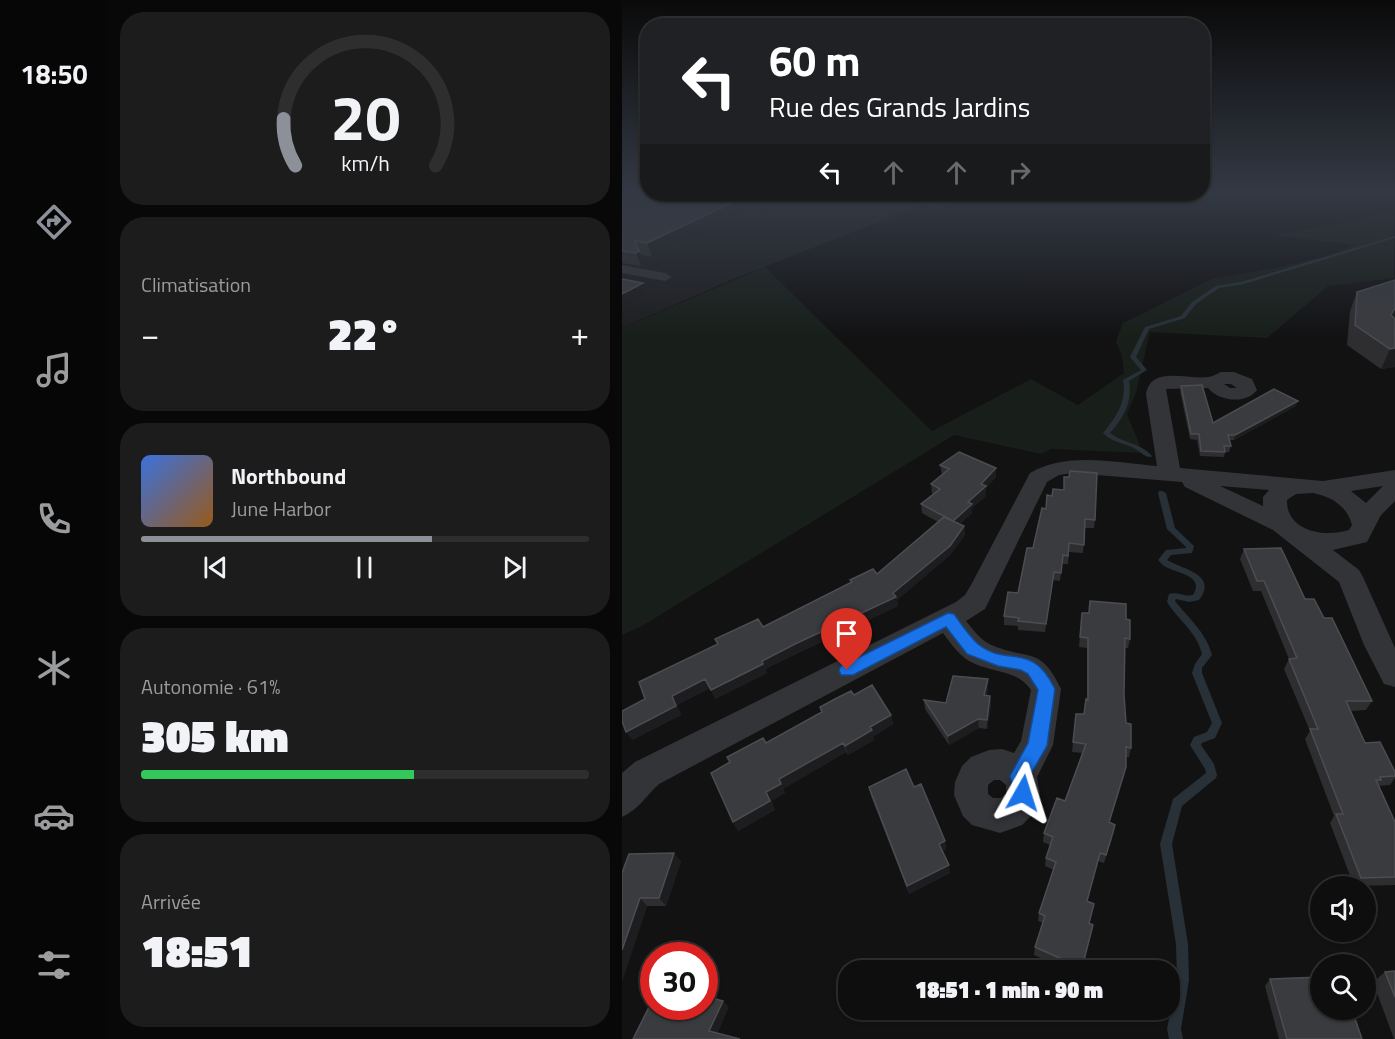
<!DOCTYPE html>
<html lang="fr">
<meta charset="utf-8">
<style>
:root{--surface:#0e0e0e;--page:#1c1c1c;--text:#f1f3f6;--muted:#9b9c9e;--line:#2e2e2e;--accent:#8c9099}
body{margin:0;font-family:"Titillium Web",sans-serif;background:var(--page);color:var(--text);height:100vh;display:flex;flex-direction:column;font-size:22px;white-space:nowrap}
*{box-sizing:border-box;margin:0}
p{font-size:20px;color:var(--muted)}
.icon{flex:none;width:33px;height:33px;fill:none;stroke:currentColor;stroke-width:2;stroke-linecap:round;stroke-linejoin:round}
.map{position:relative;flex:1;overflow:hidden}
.sheet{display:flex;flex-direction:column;gap:12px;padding:12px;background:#080808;width:514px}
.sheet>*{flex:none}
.top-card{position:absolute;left:18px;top:18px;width:570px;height:183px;border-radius:24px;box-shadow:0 2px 4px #0004,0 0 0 2px var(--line);background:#202124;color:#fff;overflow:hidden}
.controls{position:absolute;left:688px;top:876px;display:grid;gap:12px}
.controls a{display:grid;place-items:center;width:66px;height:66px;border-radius:50%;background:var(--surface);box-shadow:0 2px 4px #0004,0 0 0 2px var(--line);font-size:30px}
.speed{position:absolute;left:18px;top:942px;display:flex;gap:12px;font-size:30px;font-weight:700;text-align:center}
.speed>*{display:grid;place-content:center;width:78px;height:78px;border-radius:50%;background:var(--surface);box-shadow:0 2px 4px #0004,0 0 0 2px var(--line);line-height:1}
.speed .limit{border:9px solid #d22;background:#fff;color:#111}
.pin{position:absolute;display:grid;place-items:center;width:51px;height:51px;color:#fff;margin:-62px -26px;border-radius:50% 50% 50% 0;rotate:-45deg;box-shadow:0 0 6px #0007}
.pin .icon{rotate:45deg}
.me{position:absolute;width:66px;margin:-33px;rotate:6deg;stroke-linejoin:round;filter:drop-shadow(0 0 4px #0008)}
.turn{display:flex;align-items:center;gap:21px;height:126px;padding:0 30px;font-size:27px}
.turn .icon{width:78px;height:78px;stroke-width:2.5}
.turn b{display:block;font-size:42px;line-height:51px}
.lanes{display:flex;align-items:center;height:57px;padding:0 30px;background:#0003;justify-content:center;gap:30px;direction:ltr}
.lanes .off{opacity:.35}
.big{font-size:45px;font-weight:800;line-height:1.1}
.sheet .card{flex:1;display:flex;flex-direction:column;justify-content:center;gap:9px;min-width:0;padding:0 21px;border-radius:24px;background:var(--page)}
.sheet .dial{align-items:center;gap:0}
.dial svg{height:156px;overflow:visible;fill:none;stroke:var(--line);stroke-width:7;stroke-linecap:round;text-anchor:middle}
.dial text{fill:var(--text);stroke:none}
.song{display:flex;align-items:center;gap:18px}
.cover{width:72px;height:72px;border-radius:9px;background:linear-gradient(135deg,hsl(220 70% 55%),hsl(30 70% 35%))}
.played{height:6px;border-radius:3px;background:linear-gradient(90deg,var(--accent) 65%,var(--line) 65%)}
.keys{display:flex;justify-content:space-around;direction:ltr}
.heat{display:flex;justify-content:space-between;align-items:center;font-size:33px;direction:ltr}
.charge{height:9px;border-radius:4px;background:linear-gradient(90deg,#34c759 61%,var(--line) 0)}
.trip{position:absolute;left:216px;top:960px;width:342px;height:60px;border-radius:24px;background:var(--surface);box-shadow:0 2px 4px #0004,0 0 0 2px var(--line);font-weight:800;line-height:60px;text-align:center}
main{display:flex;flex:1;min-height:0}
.tabs{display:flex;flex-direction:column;width:108px;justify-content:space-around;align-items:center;background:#060606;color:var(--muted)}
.tabs .icon{width:42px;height:42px}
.tabs .selected{color:var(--accent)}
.tabs b{font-size:27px;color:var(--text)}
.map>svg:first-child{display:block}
</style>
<main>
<nav class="tabs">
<b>18:50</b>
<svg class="icon selected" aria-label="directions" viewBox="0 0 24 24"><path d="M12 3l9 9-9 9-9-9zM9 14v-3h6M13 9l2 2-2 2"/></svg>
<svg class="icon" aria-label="music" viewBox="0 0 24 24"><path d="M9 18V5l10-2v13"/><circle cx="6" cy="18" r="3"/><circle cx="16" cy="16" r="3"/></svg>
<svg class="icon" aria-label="phone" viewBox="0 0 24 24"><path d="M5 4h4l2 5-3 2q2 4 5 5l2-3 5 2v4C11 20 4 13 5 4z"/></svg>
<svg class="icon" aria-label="climate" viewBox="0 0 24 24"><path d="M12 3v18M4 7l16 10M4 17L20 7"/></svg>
<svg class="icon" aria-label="car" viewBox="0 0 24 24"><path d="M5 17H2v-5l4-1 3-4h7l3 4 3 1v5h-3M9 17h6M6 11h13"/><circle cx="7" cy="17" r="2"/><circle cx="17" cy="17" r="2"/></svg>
<svg class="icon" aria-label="filters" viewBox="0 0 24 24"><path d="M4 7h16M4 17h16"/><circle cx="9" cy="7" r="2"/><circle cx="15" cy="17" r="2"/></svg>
</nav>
<section class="sheet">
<div class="card dial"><svg viewBox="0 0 100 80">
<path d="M14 69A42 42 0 1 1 86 69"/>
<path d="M14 69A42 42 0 0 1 8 45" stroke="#8c9099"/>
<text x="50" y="56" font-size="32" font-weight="700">20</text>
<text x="50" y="72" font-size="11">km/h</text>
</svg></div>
<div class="card"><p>Climatisation</p>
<div class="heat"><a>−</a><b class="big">22°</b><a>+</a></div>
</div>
<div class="card">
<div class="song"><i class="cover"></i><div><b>Northbound</b><p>June Harbor</p></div></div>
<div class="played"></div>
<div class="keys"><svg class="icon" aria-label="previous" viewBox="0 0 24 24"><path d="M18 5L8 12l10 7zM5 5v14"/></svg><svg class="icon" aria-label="pause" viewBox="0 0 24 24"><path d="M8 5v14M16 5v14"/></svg><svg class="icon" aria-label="next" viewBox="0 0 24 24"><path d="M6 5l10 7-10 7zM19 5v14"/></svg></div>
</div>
<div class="card"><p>Autonomie · 61%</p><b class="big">305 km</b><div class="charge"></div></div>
<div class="card"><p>Arrivée</p><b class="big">18:51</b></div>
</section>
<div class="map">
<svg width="773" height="1039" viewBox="0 0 773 1039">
<rect width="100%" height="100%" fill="#121213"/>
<path fill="#1e1e20" d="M0,192L26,194H362L315,210L302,204L109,280L0,328Z"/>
<path fill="#181e19" d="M772,209V278L706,286L645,338L528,332L514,393L505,414L521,453L429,449L419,454L332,435L20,626L0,635V328L143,267L310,431L409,379L456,405L502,373L500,357L494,341L501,323L590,279L659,267L705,256L733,245L651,235L723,222Z"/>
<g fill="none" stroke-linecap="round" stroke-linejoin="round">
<path fill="#283137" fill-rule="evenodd" d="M773,236V238L622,284L597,288L574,304L563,318L527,329L514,357L525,370L507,381C511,401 501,419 488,433C501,443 519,443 530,456L529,457C522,457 519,452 512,448C501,443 490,442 481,433C494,417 505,402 501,380L519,370L508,357L523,327L559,316L570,302L594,286L619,282Z
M537,491H540L544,493L553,528L572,546L570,553L549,555L545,560C559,569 597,574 577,600L567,602L554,599L553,601C567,619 584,632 590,655L580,668V673L600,723L593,738L580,743L579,745L592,764L595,775L594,778L560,806L550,844L566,944L567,980L559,1029L561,1039H547L545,1029L555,980L554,944L538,844L551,799L584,773L583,769L568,745L572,737L585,732L590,723L570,673L573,664L580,654C575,632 556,620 545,602L547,594C555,591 563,597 571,595C583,576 555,573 544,567C539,564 540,564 536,560L544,550L564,548V547L545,529L536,493Z"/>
<path fill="#333438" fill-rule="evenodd" d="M0,265L43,273L50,277L43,281L0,273Z
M599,372H612L630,379L635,390C624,405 596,401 586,388L544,389L558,468L701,481L773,470V501L759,515L745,542L711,550L737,570L741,577L773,648V687L762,684L742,645L717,582L651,530L563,487L560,482L450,473L437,475L425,482L363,609L344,621C352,631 360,642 372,646C408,661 418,645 439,689L431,745L415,777L418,795L409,816L400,825L378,833L350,825L341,816L332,795L333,782L340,766L349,757L367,750L380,749L392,753L399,741L409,690C396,670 372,673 351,663C338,657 330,645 321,633L37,784C24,796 16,810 0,817V773L13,762L334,602L343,595L349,585L408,473C446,451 493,463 535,466L524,394C529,365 566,380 586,377C590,377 594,374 599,372ZM602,384H609L615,388H608ZM598,486L647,490L641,497V506ZM761,486L744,503L729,491ZM691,493C710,497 725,506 730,525L727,530C702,538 664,531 665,500L674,494ZM372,780H378L384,785V794L379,798H371L366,794V785Z"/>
</g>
<path fill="#2e2e31" d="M0,192H26L30,257L18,254L22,265L19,266L0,263Z
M735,292L771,318L773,367L759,369L725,345L728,311Z
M559,386L591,423L674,406L612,440H607L609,446L607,452H603L602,457L578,456L575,440L568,439L558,391Z
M318,465L374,468V477L364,488V496L350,508V513L338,524L342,526L343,535L328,555L275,600L276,606L176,653L143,669L145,673L93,699L88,688L55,705L59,715L10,740L96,644L93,639L141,627L229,583L228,580L255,574L316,522L300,513L299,504L311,494L310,493L309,484L320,475Z
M442,490L473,520L472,528H463L461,553L447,552L446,564H440L438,581L431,580L423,632L396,630V626L382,625V616L396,593L424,509L430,496Z
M622,549L683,599L702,618L750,701L744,710L728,711L743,743L773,772V778L768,785L757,786L773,822V885L732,886L708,823L712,816L683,739L688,731L662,669L667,659L639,591H631L618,559Z
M460,613L504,619L508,639L506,648H503L502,695L504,723L509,748L507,757H504V767L502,776L488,822L487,847L482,863L476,861L465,901L467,923L471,925L459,970H447L412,955L413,947L421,923L416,921L417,913L432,870L423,866L424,858L428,845L421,842L422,833L443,801L461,753L450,752L454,714H462L465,700V648L457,647Z
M366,688L365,695L368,696L369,705L365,729L357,728L327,745L303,709L302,700L324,703Z
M232,695L269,715L271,724L252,736V740L226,755L224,752L161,789L163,793L149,801L153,810L116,831L111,822L144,743L199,712L198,707Z
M247,787H292L323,841L324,849L320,851L328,873L287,894L249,796Z
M59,861L44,906H25L0,981V873Z
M773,971V1039H772L751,982L763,972Z
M648,979L740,1039H657L643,986Z"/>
<path fill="#1d1d1f" d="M129,194H156L30,257L25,243Z
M17,251L22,265L19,266L14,253Z
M21,283L24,293L0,306V294Z
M773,308V317L771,318L769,315Z
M773,348V367L759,369L768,349Z
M676,401L674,406L612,440L613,435Z
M374,468V477L364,488V496L350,508V513L332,530L331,521L359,484Z
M342,526L343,535L328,555L275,600L276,606L176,653L143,669L145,673L93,699L89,690L140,661L271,593Z
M83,679L88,688L55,705L59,715L10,740L4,732L50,696Z
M366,679V688L363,704L362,695Z
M368,696L369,705L365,729V720Z
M269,715L271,724L252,736V740L226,755L223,746L248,727Z
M356,719L357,728L327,745L326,736Z
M221,743L224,752L161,789L157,779Z
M504,767L502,776L485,831L487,822Z
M159,784L163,793L149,801L144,792Z
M148,801L153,810L116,831L111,822Z
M323,841L324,849L318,852L317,844Z
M52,853L59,861L44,906L37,898Z
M327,865L328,873L287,894L285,886Z
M18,898L25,906L0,981V950Z
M101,1001L107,1007L94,1037L87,1031Z"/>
<path fill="#3a3b3f" stroke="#4b4d51" stroke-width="1.5" d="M0,192H26V194H129L25,243L13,241L17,251L14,253L0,251Z
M0,279L21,283L0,294Z
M773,280V308L769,315L773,319V348L768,349L733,325L735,292Z
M580,385L591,423L652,389L676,401L613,435H606L609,446H602L603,452L579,451L577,434H569L559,386Z
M337,452L374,468L359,484L364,486L346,502L350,504L331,521L299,504L318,489L309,484L327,469L318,465Z
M448,471L475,473L473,520L463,519L462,545L447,543L446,556L441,555L439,573L432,572L424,624L396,621L397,618L382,616L386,592L396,593L405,548H411L420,508L424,509L425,495L430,496L431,489L442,490V477H447Z
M322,517L342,526L328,546L271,593L274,597L173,644L140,661L141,664L89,690L83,679L50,696L54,706L4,732L0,721V711L23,699L17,682L96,644L93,639L136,619L141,627L230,582L228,580L251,569L255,574Z
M659,548L683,599H692L702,618H710L750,701H724L743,743L758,742L773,772V776L758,777L759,780H754L773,822V877L739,878L714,814H721L688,729H696L667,659L675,658L642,581H635L622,549Z
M468,601L504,604V619L508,620V639L503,638L502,695L504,723L509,724V748L504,747V767L487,822L493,825L489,839L484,855L478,853L465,901L472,904L467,923L471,925L460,968L413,947L423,916L417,913L434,862L424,858L431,837L422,833L435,798L443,801L464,744L451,742L454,714H462L464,699L466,700V638L458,637L460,613H467Z
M331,676L366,679L362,695L368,696L365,720L356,719L326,736L302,700L324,703Z
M250,685L269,715L248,727L250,730L223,746L221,743L157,779L159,784L144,792L148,801L111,822L89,773L108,762L105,757L141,738L144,743L200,712L198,707L213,699L229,691L232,695Z
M284,769L292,787L299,784L323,841L317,844L327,865L285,886L247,787Z
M52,853L37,898H18L0,950V873L7,854Z
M773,971V997L763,972Z
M699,977V1010H730L740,1039H665L648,979Z
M82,996L101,1001L87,1031L118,1039H11L32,997V1006H82Z"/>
<linearGradient id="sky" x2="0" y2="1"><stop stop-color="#0a0a0a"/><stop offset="0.57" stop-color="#333944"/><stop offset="1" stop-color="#333944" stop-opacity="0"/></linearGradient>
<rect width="773" height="338" fill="url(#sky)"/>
<path fill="#1a73e8" stroke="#114b97" stroke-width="1.5" d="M326,613L332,614C339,624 347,636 356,644C386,668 409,640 433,689L425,746L407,777L411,793L408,800L401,803L394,800L388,776L406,743L416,690L406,674L399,670L376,666L345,654L324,627L231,675H219L217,670L219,666Z"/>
</svg>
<div class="controls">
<a><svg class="icon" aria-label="sound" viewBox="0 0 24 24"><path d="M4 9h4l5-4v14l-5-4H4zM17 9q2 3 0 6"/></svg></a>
<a><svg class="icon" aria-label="search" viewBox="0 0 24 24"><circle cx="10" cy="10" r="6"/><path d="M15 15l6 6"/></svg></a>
</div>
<div class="speed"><div class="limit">30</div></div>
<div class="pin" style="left:225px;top:670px;background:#d93025"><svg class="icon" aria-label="arrive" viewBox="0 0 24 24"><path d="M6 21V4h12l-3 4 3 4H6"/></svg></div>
<svg class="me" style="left:401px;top:793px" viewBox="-20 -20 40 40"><path d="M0-17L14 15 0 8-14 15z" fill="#1a73e8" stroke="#fff" stroke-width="4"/></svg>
<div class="trip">18:51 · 1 min · 90 m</div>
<div class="top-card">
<div class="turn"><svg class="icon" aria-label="left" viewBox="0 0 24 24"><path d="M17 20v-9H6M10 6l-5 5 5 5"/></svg><div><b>60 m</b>Rue des Grands Jardins</div></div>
<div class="lanes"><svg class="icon" aria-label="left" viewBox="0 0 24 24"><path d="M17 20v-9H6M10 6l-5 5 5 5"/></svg><svg class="icon off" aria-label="ahead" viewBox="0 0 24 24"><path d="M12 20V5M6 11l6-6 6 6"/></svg><svg class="icon off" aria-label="ahead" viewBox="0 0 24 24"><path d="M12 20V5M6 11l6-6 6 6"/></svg><svg class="icon off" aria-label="right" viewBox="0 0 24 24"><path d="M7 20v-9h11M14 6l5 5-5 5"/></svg></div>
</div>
</div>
</main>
